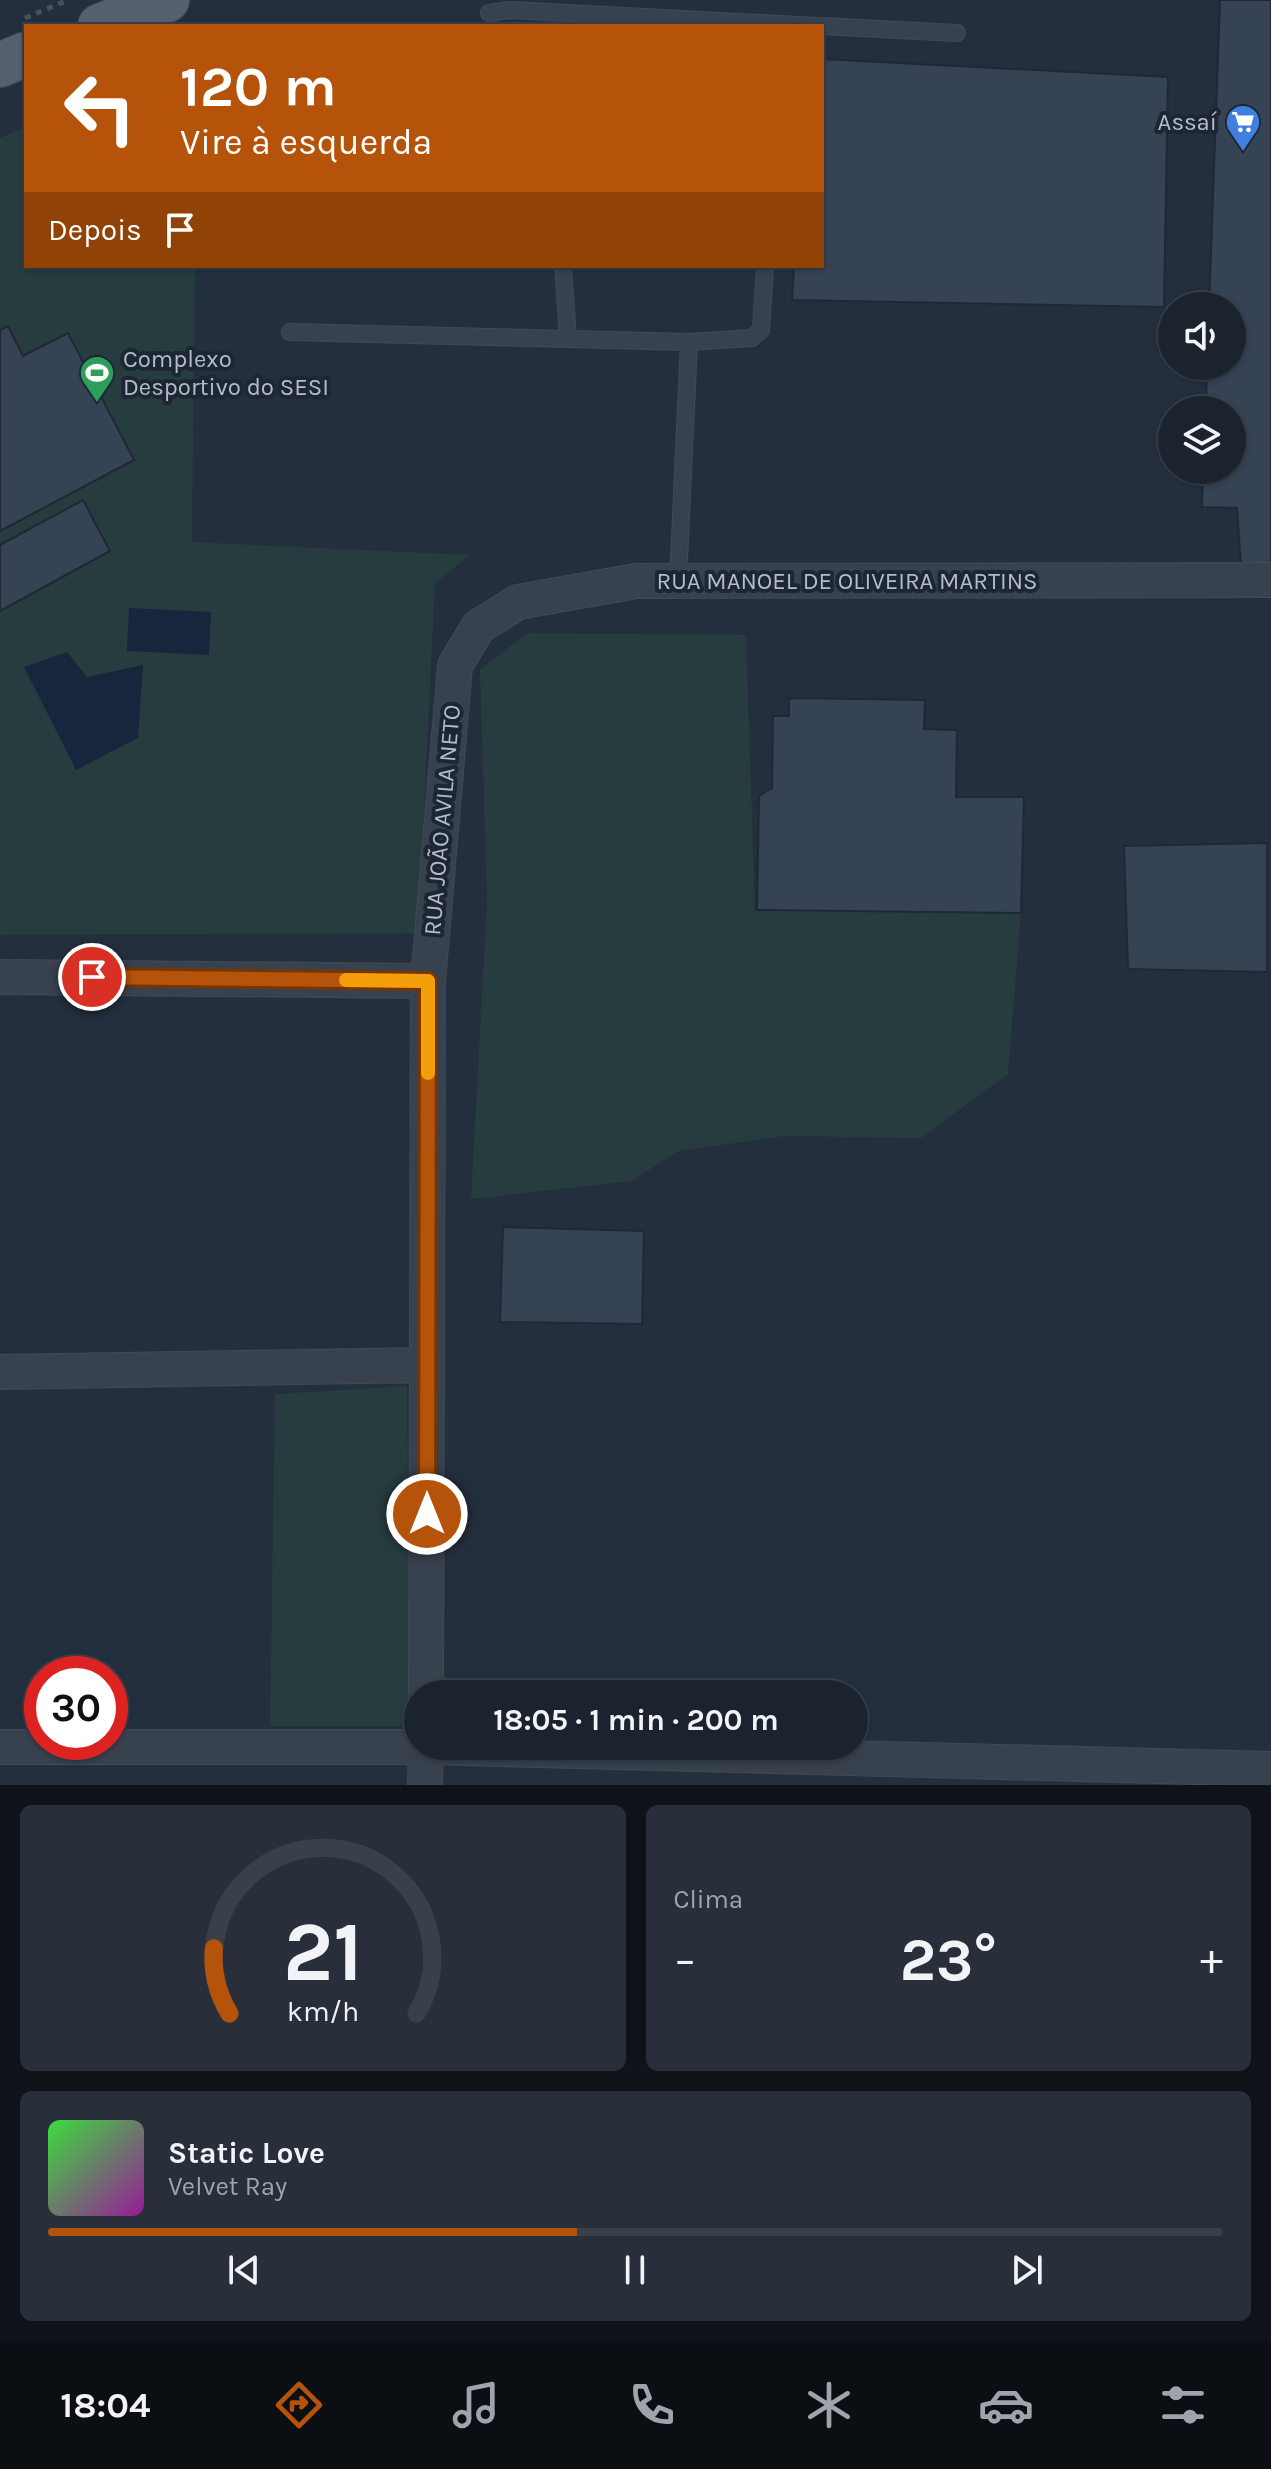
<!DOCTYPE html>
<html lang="pt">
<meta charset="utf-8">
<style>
:root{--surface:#1b232e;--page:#282f3a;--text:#f1f3f6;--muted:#a0a4aa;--line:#39404a;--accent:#b45309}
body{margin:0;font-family:Karla,sans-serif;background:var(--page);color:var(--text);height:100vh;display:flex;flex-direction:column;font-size:30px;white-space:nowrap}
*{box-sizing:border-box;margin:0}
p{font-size:26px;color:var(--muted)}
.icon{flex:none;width:44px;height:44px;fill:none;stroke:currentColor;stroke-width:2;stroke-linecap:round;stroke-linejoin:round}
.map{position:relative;height:1785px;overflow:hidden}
.panel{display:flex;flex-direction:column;gap:20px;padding:20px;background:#0f1319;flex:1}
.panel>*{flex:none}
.banner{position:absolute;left:24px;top:24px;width:800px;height:244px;border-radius:0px;box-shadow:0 2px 6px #0004,0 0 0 2px var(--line);background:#b45309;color:#fff;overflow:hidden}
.buttons{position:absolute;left:1158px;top:292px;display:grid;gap:16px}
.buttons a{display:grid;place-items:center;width:88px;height:88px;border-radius:50%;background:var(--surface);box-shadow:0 2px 6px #0004,0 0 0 2px var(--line);font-size:40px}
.speed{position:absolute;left:24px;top:1656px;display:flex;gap:16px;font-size:40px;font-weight:700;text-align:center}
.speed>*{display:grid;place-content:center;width:104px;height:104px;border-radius:50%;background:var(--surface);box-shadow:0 2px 6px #0004,0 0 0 2px var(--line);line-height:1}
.speed .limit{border:12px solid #d22;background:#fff;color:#111}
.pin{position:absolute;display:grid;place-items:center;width:68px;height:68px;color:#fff;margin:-34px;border:4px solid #fff;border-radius:50%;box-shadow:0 2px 8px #0007}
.me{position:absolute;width:88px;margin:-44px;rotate:0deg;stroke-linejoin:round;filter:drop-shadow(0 0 6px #0008)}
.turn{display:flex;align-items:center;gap:28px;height:168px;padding:0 24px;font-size:36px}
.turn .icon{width:104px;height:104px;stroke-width:2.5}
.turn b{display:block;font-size:56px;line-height:68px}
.then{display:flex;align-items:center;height:76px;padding:0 24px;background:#0003;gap:16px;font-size:30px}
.big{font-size:60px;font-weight:700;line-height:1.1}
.panel .card{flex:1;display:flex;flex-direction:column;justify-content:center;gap:12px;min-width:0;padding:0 28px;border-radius:12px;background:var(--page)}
.panel .dial{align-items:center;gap:0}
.dial svg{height:208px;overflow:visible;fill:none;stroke:var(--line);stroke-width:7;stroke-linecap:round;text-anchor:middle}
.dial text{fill:var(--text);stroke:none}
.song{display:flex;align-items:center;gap:24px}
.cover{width:96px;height:96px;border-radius:12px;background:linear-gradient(135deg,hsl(120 70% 55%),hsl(300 70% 35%))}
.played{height:8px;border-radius:4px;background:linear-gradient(90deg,var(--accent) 45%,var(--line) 45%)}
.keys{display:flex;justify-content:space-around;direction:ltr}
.heat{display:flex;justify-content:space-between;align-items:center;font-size:44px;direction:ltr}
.panel .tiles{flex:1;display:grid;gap:20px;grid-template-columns:1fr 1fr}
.card:last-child{grid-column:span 2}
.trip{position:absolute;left:404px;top:1680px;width:464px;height:80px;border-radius:40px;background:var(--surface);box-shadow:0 2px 6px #0004,0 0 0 2px var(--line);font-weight:700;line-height:80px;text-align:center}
.tabs{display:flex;height:128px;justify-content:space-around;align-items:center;background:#0b0e12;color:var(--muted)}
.tabs .icon{width:56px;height:56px}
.tabs .on{color:var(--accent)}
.tabs b{font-size:36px;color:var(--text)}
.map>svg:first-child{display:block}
</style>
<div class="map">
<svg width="1271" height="1785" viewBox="0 0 1271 1785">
<rect width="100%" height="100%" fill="#242f3e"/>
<path fill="#263c3f" d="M26,127V266H195L192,542L470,555L435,583L418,933L0,935V138Z
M527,633L746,635L755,910L1021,913L1008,1074L921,1138L785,1136L678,1151L632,1181L471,1199L487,902L480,670Z
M407,1386L410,1726H270L275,1394Z"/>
<path fill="#17263c" d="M129,608L211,612L209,655L127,651Z
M67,652L87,677L143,665L138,738L76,770L24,667Z"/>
<path fill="#364354" stroke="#1f2835" stroke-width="2" d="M1220,0H1271V566H1241L1237,508L1202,507L1203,470H1232V410H1206L1207,366H1232V306H1209Z
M822,59L1168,77L1164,307L792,300L794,266H822Z
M8,326L23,356L68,333L134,460L0,531V330Z
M83,500L110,551L0,611V545Z
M789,698L925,700L924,729L957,730L956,797H1024L1021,913L757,910L759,796L772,788L773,716H789Z
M1267,843V972L1128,969L1124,846Z
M503,1227L644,1231L642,1324L500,1322Z"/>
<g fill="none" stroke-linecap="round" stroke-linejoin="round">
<defs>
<path id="lane" d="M489,13L510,10L817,26
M822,26L957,33
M563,266L568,338
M290,332L689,342
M678,581L689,342L752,338L761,330L765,266"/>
<path id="street" d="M0,977L428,981
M0,1372L427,1365
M426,1694L428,981L455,666L478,627L518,602L636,581L1271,580
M0,1747H426L1271,1769
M425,1785L426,1746"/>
<path id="primary" d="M100,26L167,0
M0,65L26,54"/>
</defs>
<use href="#lane" stroke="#414a57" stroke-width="18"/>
<use href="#street" stroke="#414a57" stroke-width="36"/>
<use href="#primary" stroke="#414a57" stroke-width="46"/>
<path stroke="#3f5557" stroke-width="5" stroke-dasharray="6 6" stroke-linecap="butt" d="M25,18L68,0"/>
<use href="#lane" stroke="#38414e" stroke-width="16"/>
<use href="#street" stroke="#38414e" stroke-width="34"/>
<use href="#primary" stroke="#56606e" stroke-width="44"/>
</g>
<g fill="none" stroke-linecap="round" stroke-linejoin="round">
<defs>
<path id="route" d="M92,977L428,981L427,1514"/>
</defs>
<use href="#route" stroke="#753606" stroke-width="20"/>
<use href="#route" stroke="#b45309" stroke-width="14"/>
<path stroke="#f59e0b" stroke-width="14" d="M346,980L428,981V1073"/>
</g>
<defs>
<symbol id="supermarket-pin" viewBox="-11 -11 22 30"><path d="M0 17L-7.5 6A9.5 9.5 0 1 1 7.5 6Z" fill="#3f7fe0" stroke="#1d2633"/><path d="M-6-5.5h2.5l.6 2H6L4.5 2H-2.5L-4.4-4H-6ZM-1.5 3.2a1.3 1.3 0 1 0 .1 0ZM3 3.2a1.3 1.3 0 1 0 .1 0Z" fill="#fff"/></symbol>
<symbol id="stadium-pin" viewBox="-11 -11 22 30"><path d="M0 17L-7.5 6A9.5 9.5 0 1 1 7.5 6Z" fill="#2e9e5b" stroke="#1d2633"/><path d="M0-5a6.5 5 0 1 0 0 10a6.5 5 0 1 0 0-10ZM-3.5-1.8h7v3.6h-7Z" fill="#fff"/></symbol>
</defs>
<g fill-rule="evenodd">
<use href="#supermarket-pin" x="1223" y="102" width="40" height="54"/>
<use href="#stadium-pin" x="77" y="353" width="40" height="54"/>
</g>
<g text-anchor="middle" stroke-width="8" stroke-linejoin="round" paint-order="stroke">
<g font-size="24" fill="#b4bcc9" stroke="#1d2633" text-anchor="end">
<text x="1217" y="130">Assaí</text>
<text x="123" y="367" text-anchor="start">Complexo<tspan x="123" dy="28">Desportivo do SESI</tspan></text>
</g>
<g font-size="24" fill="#b4bcc9" stroke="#1d2633">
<text x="847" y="589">RUA MANOEL DE OLIVEIRA MARTINS</text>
<text transform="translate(442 820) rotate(-85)" y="8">RUA JOÃO AVILA NETO</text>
</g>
</g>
</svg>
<div class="buttons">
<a><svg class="icon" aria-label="sound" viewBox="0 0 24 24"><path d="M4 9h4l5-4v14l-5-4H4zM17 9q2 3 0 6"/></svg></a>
<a><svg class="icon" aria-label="layers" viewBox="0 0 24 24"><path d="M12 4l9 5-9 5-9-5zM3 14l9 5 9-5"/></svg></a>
</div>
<div class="speed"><div class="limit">30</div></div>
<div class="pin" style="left:92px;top:977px;background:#d93025"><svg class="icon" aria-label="arrive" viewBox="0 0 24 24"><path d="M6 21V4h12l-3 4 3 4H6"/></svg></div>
<svg class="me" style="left:427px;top:1514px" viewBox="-20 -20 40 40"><circle r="17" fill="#b45309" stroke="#fff" stroke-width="3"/><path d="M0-11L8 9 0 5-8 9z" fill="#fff"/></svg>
<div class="trip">18:05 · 1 min · 200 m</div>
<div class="banner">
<div class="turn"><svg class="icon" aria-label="left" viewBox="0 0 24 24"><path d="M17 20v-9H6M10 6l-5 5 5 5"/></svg><div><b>120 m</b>Vire à esquerda</div></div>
<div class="then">Depois<svg class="icon" aria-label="arrive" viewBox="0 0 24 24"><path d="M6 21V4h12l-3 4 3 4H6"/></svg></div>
</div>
</div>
<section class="panel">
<div class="tiles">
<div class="card dial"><svg viewBox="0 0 100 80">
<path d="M14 69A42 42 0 1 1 86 69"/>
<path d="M14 69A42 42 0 0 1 8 44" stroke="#b45309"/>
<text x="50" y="56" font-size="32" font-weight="700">21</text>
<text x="50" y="72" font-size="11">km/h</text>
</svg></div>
<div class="card"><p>Clima</p>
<div class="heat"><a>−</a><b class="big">23°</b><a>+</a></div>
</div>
<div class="card">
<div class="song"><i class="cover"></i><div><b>Static Love</b><p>Velvet Ray</p></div></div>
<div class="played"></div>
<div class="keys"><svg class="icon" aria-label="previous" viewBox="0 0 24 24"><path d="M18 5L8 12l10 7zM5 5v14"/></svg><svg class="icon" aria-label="pause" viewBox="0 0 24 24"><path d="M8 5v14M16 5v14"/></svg><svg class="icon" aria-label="next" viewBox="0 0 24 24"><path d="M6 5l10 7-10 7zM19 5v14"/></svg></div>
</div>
</div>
</section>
<nav class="tabs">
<b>18:04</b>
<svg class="icon on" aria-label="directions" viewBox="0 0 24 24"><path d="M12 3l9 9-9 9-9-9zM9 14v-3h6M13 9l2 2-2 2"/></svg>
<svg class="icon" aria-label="music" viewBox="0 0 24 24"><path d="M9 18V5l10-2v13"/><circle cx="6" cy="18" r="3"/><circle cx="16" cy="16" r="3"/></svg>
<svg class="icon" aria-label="phone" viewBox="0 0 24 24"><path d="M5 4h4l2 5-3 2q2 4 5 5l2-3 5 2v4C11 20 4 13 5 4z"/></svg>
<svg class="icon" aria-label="climate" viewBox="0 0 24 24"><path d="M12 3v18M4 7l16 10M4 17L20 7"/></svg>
<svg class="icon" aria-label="car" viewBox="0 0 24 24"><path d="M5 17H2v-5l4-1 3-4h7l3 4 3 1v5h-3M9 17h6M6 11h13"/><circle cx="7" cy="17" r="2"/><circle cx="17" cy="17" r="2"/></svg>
<svg class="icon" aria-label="filters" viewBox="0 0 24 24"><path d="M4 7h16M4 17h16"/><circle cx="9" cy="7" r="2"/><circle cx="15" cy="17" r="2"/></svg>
</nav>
